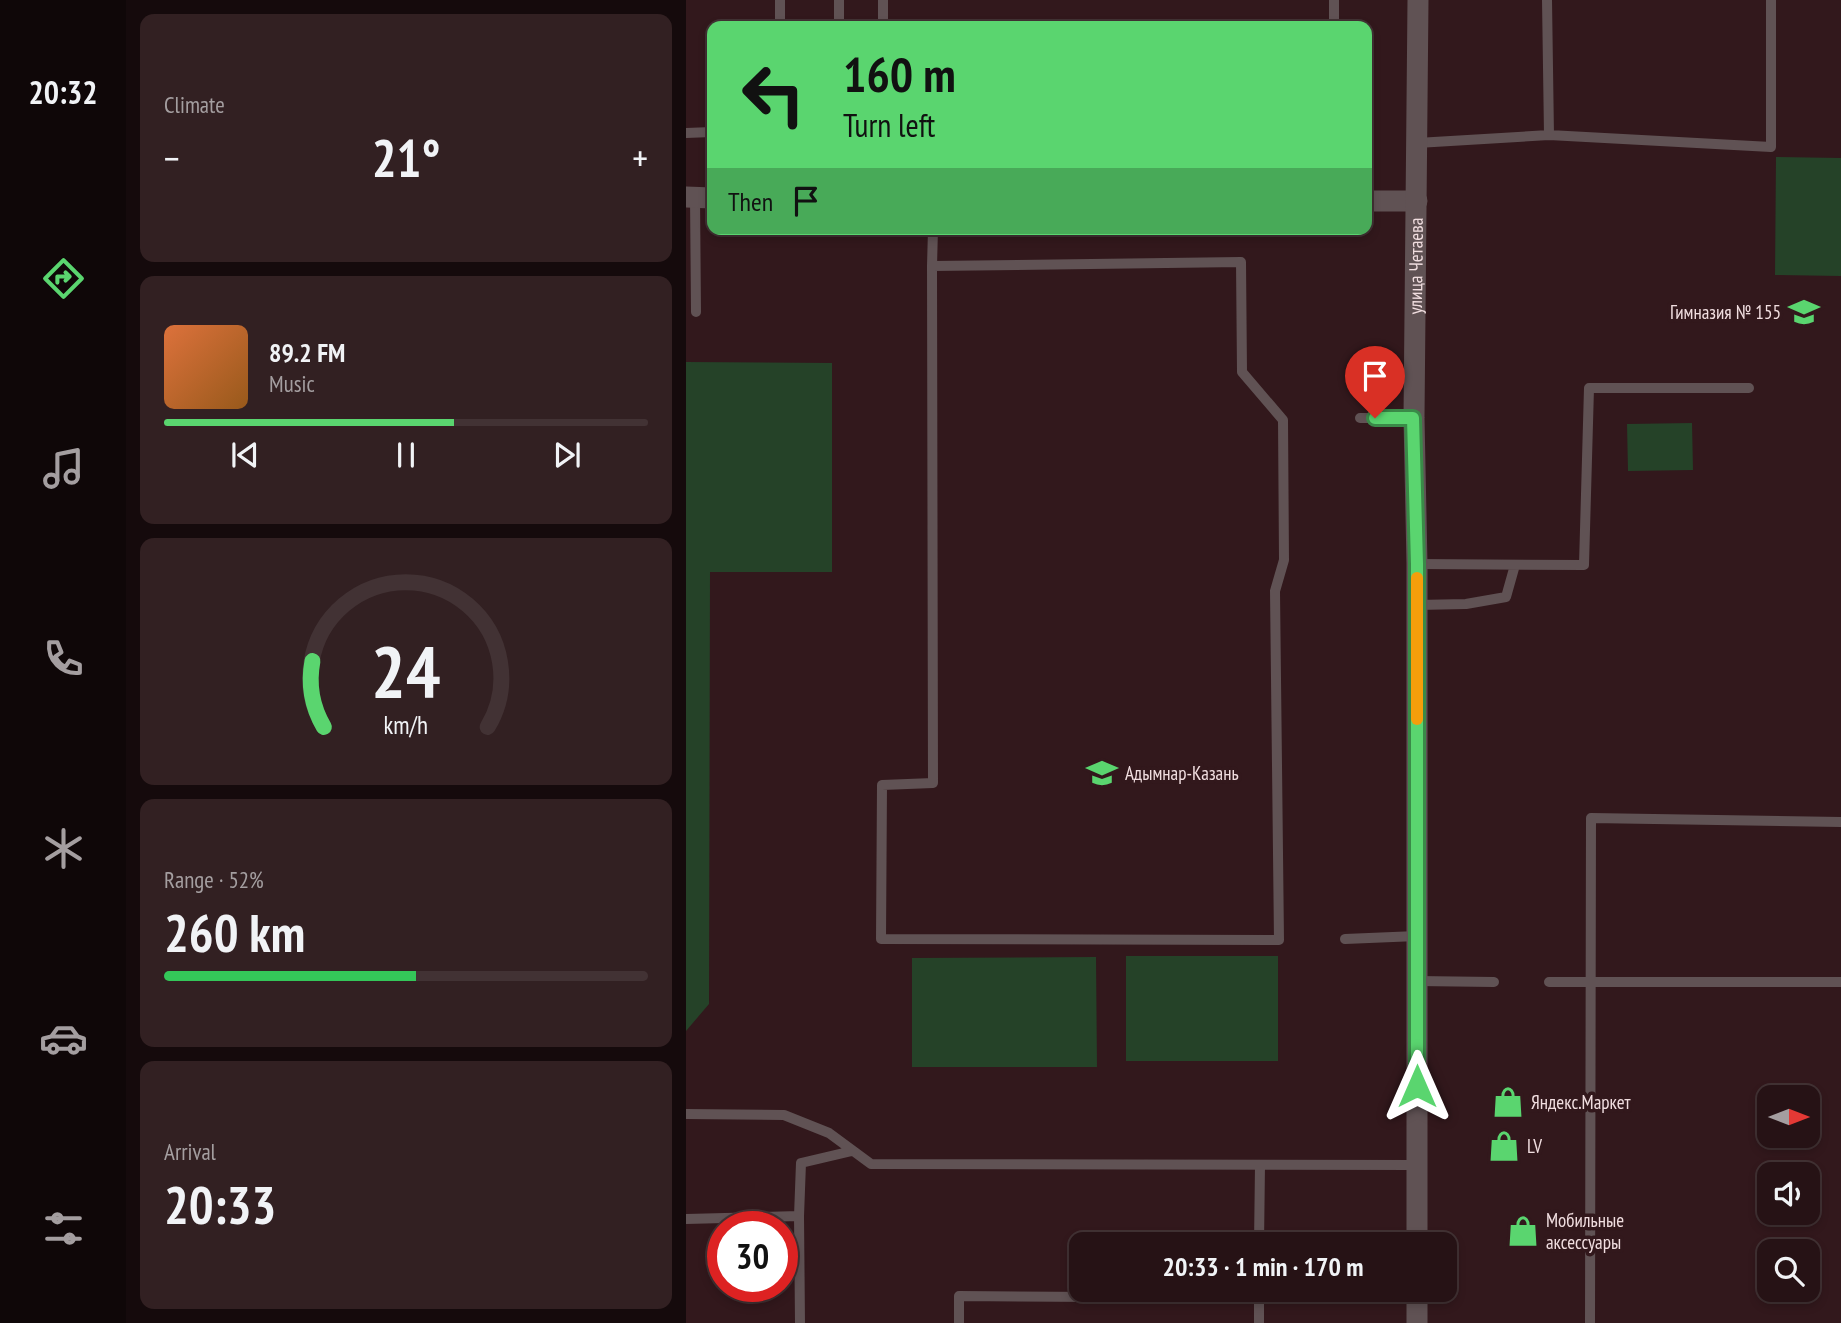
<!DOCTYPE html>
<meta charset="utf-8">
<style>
:root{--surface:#261215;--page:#322022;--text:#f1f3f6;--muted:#a49ea0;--line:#423234;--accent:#5ad56f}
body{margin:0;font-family:"PT Sans Narrow",sans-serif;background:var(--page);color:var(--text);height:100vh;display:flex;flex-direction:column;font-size:26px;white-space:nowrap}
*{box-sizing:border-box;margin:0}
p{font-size:23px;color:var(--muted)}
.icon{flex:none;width:38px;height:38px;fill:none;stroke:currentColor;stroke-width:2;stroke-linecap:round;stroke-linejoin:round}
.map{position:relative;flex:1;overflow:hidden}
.panel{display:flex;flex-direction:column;gap:14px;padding:14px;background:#150a0c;width:560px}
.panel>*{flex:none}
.guide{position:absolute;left:21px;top:21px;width:665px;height:214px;border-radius:14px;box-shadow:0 4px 10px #0003,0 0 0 2px var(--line);background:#5ad56f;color:#111;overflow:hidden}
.needle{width:46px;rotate:90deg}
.buttons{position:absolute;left:1071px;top:1085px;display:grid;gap:14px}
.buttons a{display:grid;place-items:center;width:63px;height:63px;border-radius:14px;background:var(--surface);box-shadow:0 4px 10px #0003,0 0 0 2px var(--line);font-size:35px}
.speed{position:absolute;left:21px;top:1211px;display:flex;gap:14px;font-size:35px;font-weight:700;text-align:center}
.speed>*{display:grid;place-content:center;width:91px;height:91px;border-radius:50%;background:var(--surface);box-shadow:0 4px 10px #0003,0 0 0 2px var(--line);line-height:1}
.speed .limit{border:10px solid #d22;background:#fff;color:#111}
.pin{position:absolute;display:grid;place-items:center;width:60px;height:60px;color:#fff;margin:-72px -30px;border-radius:50% 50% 50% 0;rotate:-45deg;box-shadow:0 0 7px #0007}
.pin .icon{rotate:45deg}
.me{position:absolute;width:77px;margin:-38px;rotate:0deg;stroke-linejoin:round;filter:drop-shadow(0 0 5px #0008)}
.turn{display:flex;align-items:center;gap:24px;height:147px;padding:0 21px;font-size:32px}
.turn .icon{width:91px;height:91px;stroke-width:2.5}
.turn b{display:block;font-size:49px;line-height:60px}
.then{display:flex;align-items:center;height:66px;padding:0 21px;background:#0003;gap:14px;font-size:26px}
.big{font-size:52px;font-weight:600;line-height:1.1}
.panel .widget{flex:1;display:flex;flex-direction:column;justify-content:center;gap:10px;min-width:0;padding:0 24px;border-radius:14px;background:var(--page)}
.panel .dial{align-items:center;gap:0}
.dial svg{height:182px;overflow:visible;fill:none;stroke:var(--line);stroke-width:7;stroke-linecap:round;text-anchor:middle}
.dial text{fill:var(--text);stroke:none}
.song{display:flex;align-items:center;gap:21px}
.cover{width:84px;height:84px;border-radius:10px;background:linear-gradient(135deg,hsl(20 70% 55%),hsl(30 70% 35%))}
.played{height:7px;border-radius:4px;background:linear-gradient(90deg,var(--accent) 60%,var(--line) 60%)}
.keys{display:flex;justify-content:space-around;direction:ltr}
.heat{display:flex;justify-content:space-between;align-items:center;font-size:38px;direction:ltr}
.charge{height:10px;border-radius:5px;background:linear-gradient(90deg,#34c759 52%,var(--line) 0)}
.trip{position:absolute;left:383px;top:1232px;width:388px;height:70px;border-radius:14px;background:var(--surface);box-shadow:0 4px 10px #0003,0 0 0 2px var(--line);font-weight:600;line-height:70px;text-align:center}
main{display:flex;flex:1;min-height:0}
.menu{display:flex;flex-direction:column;width:126px;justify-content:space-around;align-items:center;background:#0f0708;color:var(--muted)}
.menu .icon{width:49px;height:49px}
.menu .active{color:var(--accent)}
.menu b{font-size:32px;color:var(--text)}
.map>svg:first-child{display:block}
</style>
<main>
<nav class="menu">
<b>20:32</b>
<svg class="icon active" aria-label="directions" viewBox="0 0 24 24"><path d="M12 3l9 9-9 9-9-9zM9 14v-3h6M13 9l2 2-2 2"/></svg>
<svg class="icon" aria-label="music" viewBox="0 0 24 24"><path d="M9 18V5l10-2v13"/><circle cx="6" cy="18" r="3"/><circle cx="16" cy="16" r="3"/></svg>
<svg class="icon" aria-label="phone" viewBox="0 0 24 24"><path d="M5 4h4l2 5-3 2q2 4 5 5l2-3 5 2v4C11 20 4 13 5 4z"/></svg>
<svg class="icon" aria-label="climate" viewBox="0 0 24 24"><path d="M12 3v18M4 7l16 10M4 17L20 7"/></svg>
<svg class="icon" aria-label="car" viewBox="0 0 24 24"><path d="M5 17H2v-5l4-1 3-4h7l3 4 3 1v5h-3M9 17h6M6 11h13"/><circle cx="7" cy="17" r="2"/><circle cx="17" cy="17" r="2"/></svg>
<svg class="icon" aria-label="filters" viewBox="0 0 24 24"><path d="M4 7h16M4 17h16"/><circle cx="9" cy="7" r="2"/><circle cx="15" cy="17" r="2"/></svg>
</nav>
<section class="panel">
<div class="widget"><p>Climate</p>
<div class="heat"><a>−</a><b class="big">21°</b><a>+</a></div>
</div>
<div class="widget">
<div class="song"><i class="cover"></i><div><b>89.2 FM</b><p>Music</p></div></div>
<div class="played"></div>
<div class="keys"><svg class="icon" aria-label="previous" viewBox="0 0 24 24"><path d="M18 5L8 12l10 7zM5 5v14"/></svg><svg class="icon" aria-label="pause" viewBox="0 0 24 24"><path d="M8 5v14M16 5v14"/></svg><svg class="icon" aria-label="next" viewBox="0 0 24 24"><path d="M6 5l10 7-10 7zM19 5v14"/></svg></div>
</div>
<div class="widget dial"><svg viewBox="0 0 100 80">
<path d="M14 69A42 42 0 1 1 86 69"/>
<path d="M14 69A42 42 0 0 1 9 40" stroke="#5ad56f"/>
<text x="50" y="56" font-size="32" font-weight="700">24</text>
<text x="50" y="72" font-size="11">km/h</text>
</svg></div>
<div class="widget"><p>Range · 52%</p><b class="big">260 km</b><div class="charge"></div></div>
<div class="widget"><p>Arrival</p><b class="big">20:33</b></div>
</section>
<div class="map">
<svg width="1155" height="1323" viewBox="0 0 1155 1323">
<rect width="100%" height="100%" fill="#32181c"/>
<path fill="#254228" d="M1090,157L1155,158V276L1089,275Z
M0,362L146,363V572H24L23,1004L0,1031Z
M1006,423L1007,470L942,471L941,424Z
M440,956H592V1061H440Z
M410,957L411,1067H226V958Z"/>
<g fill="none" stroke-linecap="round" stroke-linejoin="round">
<path stroke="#605254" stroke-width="10" d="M648,0V26
M861,0L863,135
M94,26V0
M153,26V0
M197,26V0
M0,133L26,132
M731,143L863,135L1085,147V0
M9,197L10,312
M555,262L556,372L597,420L598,560L589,591L593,940L195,939L196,785L247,783L246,266Z
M246,266L247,229
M674,418H728
M731,564L898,565L903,388H1063
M731,605L780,604L820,597L829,565
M659,939L731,936
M731,981L808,982
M863,982H1155
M0,1114L98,1115L143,1133L185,1164L731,1165
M113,1216L115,1163L166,1151
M0,1219L113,1216L114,1323
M573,1244L574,1165
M273,1323V1296L573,1298
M573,1323V1290
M904,1323L905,818L1155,822"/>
<g stroke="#605254" stroke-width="21">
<path d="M0,197L26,198"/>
<path d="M681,201H731"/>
<path id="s1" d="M731,1244V564L728,418L732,0"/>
<path d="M731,1290V1323"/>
</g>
</g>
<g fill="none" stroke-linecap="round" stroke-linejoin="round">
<defs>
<path id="route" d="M689,418H727L731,564V1086"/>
</defs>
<use href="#route" stroke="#3a8a48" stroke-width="18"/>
<use href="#route" stroke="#5ad56f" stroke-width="12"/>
<path stroke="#f59e0b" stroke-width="12" d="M731,578V719"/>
</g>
<defs>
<symbol id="school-bare" viewBox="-9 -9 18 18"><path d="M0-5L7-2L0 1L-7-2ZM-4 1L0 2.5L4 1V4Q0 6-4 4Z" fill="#5ad56f" stroke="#32181c" stroke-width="2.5" paint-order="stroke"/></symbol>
<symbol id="shop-bare" viewBox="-9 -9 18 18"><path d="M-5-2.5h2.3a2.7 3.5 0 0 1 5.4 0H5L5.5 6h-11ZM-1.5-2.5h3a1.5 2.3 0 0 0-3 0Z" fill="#5ad56f" stroke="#32181c" stroke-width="2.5" paint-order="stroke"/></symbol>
</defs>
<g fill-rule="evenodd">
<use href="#school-bare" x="1096" y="290" width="44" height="44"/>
<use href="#school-bare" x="394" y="751" width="44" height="44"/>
<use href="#shop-bare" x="800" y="1080" width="44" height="44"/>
<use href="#shop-bare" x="796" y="1124" width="44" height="44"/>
<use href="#shop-bare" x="815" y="1209" width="44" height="44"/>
</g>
<g text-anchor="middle" stroke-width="7" stroke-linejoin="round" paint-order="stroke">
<g font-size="19" fill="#f1dee0" stroke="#32181c">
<text dy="7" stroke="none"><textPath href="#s1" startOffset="978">улица Четаева</textPath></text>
</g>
<g font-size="19" fill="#f1dee0" stroke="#32181c" text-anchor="start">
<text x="1095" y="319" text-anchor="end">Гимназия № 155</text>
<text x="439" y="780">Адымнар-Казань</text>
<text x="845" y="1109">Яндекс.Маркет</text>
<text x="841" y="1153">LV</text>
<text x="860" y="1227">Мобильные<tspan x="860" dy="22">аксессуары</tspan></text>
</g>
</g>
</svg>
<div class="buttons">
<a><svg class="needle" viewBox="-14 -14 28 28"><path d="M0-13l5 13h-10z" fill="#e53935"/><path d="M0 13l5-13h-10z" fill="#a49ea0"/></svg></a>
<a><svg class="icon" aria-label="sound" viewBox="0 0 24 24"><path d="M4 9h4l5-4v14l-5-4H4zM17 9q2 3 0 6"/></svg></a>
<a><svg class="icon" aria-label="search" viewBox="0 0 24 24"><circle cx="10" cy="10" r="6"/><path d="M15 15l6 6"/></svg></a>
</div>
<div class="speed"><div class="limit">30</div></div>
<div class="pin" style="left:689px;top:418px;background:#d93025"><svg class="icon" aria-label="arrive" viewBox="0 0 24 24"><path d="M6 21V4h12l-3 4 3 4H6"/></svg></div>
<svg class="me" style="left:731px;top:1086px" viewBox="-20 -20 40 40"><path d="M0-17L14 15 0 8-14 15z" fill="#5ad56f" stroke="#fff" stroke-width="4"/></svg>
<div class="trip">20:33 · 1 min · 170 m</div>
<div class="guide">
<div class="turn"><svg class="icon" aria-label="left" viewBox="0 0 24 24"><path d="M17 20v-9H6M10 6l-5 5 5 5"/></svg><div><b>160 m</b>Turn left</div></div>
<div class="then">Then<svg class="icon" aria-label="arrive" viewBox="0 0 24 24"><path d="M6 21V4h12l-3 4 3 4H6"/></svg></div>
</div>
</div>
</main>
